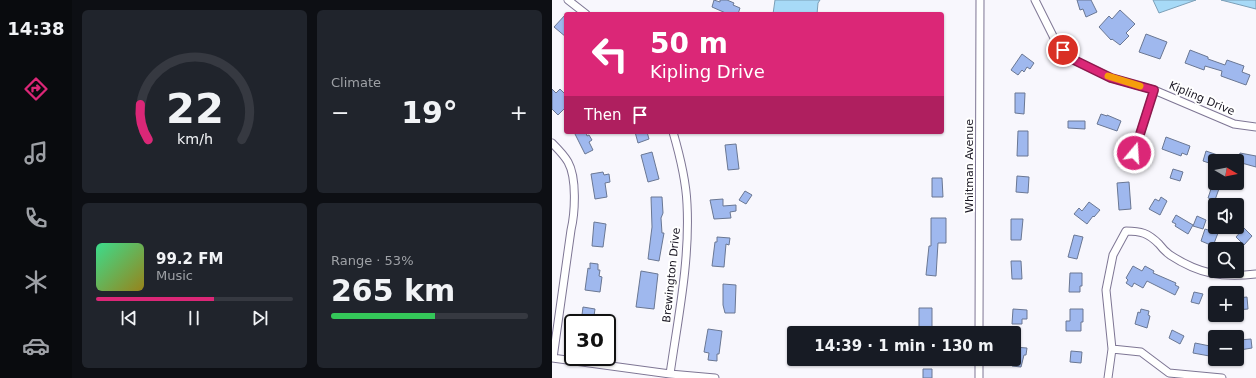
<!DOCTYPE html>
<meta charset="utf-8">
<style>
:root{--surface:#171b24;--page:#20242c;--text:#f1f3f6;--muted:#9ea1a6;--line:#363941;--accent:#db2777}
body{margin:0;font-family:"DejaVu Sans",sans-serif;background:var(--page);color:var(--text);height:100vh;display:flex;flex-direction:column;font-size:15px;white-space:nowrap}
*{box-sizing:border-box;margin:0}
p{font-size:13px;color:var(--muted)}
.icon{flex:none;width:22px;height:22px;fill:none;stroke:currentColor;stroke-width:2;stroke-linecap:round;stroke-linejoin:round}
.map{position:relative;flex:1;overflow:hidden}
.sheet{display:flex;flex-direction:column;gap:10px;padding:10px;background:#0d0f14;width:480px}
.sheet>*{flex:none}
.banner{position:absolute;left:12px;top:12px;width:380px;height:122px;border-radius:4px;box-shadow:0 1px 3px #0004;background:#db2777;color:#fff;overflow:hidden}
.needle{width:26px;rotate:100deg}
.fabs{position:absolute;left:656px;top:154px;display:grid;gap:8px}
.fabs a{display:grid;place-items:center;width:36px;height:36px;border-radius:4px;background:var(--surface);box-shadow:0 1px 3px #0004;font-size:20px}
.speed{position:absolute;left:12px;top:314px;display:flex;gap:8px;font-size:20px;font-weight:700;text-align:center}
.speed>*{display:grid;place-content:center;width:52px;height:52px;border-radius:50%;background:var(--surface);box-shadow:0 1px 3px #0004;line-height:1}
.speed .limit{border:2px solid #111;border-radius:6px;background:#fff;color:#111}
.pin{position:absolute;display:grid;place-items:center;width:34px;height:34px;color:#fff;margin:-17px;border:2px solid #fff;border-radius:50%;box-shadow:0 1px 4px #0007}
.me{position:absolute;width:44px;margin:-22px;rotate:18deg;stroke-linejoin:round;filter:drop-shadow(0 0 3px #0008)}
.turn{display:flex;align-items:center;gap:14px;height:84px;padding:0 20px;font-size:18px}
.turn .icon{width:52px;height:52px;stroke-width:2.5}
.turn b{display:block;font-size:28px;line-height:34px}
.then{display:flex;align-items:center;height:38px;padding:0 20px;background:#0003;gap:8px;font-size:15px}
.big{font-size:30px;font-weight:600;line-height:1.1}
.sheet .widget{flex:1;display:flex;flex-direction:column;justify-content:center;gap:6px;min-width:0;padding:0 14px;border-radius:6px;background:var(--page)}
.sheet .dial{align-items:center;gap:0}
.dial svg{height:104px;overflow:visible;fill:none;stroke:var(--line);stroke-width:7;stroke-linecap:round;text-anchor:middle}
.dial text{fill:var(--text);stroke:none}
.song{display:flex;align-items:center;gap:12px}
.cover{width:48px;height:48px;border-radius:6px;background:linear-gradient(135deg,hsl(150 70% 55%),hsl(50 70% 35%))}
.played{height:4px;border-radius:2px;background:linear-gradient(90deg,var(--accent) 60%,var(--line) 60%)}
.keys{display:flex;justify-content:space-around;direction:ltr}
.heat{display:flex;justify-content:space-between;align-items:center;font-size:22px;direction:ltr}
.charge{height:6px;border-radius:3px;background:linear-gradient(90deg,#34c759 53%,var(--line) 0)}
.sheet .tiles{flex:1;display:grid;gap:10px;grid-template-columns:repeat(2,1fr)}
.trip{position:absolute;left:235px;top:326px;width:234px;height:40px;border-radius:4px;background:var(--surface);box-shadow:0 1px 3px #0004;font-weight:600;line-height:40px;text-align:center}
main{display:flex;flex:1;min-height:0}
.menu{display:flex;flex-direction:column;width:72px;justify-content:space-around;align-items:center;background:#090b0e;color:var(--muted)}
.menu .icon{width:28px;height:28px}
.menu .selected{color:var(--accent)}
.menu b{font-size:18px;color:var(--text)}
.map>svg:first-child{display:block}
</style>
<main>
<nav class="menu">
<b>14:38</b>
<svg class="icon selected" aria-label="directions" viewBox="0 0 24 24"><path d="M12 3l9 9-9 9-9-9zM9 14v-3h6M13 9l2 2-2 2"/></svg>
<svg class="icon" aria-label="music" viewBox="0 0 24 24"><path d="M9 18V5l10-2v13"/><circle cx="6" cy="18" r="3"/><circle cx="16" cy="16" r="3"/></svg>
<svg class="icon" aria-label="phone" viewBox="0 0 24 24"><path d="M5 4h4l2 5-3 2q2 4 5 5l2-3 5 2v4C11 20 4 13 5 4z"/></svg>
<svg class="icon" aria-label="climate" viewBox="0 0 24 24"><path d="M12 3v18M4 7l16 10M4 17L20 7"/></svg>
<svg class="icon" aria-label="car" viewBox="0 0 24 24"><path d="M5 17H2v-5l4-1 3-4h7l3 4 3 1v5h-3M9 17h6M6 11h13"/><circle cx="7" cy="17" r="2"/><circle cx="17" cy="17" r="2"/></svg>
</nav>
<section class="sheet">
<div class="tiles">
<div class="widget dial"><svg viewBox="0 0 100 80">
<path d="M14 69A42 42 0 1 1 86 69"/>
<path d="M14 69A42 42 0 0 1 8 42" stroke="#db2777"/>
<text x="50" y="56" font-size="32" font-weight="700">22</text>
<text x="50" y="72" font-size="11">km/h</text>
</svg></div>
<div class="widget"><p>Climate</p>
<div class="heat"><a>−</a><b class="big">19°</b><a>+</a></div>
</div>
<div class="widget">
<div class="song"><i class="cover"></i><div><b>99.2 FM</b><p>Music</p></div></div>
<div class="played"></div>
<div class="keys"><svg class="icon" aria-label="previous" viewBox="0 0 24 24"><path d="M18 5L8 12l10 7zM5 5v14"/></svg><svg class="icon" aria-label="pause" viewBox="0 0 24 24"><path d="M8 5v14M16 5v14"/></svg><svg class="icon" aria-label="next" viewBox="0 0 24 24"><path d="M6 5l10 7-10 7zM19 5v14"/></svg></div>
</div>
<div class="widget"><p>Range · 53%</p><b class="big">265 km</b><div class="charge"></div></div>
</div>
</section>
<div class="map">
<svg width="704" height="378" viewBox="0 0 704 378">
<rect width="100%" height="100%" fill="#f8f7fd"/>
<path fill="#a7daf7" stroke="#7c9fb7" d="M223,0H268L266,3L265,14H221Z
M601,0H644L607,13Z
M669,0H704V9Z"/>
<path fill="#9fb8ee" stroke="#6a7793" d="M162,0L168,2V0H175L182,3L181,5L188,8L186,14H176L160,7Z
M525,0H539L545,12L534,17L531,9L528,10Z
M568,10L583,24L574,33L577,36L568,45L560,39L559,40L547,27L557,16L560,19Z
M14,14V37L2,27Z
M594,34L615,42L608,59L587,52Z
M638,50L656,57V59L673,65L675,60L692,66L690,72L698,75L694,85L669,76L670,71L653,66L652,70L633,63Z
M470,54L482,63L478,69L475,67L472,72L470,70L466,75L459,70Z
M0,89L4,93L8,89L14,95V107L6,115L0,109Z
M463,93H473L472,114L463,113Z
M549,114L555,116V115L569,121L565,131L545,124Z
M516,121H533V129L516,128Z
M466,131H476V156H465Z
M22,132H34L35,136L37,135L40,140L37,142L41,150L33,154Z
M83,132H95L97,139L86,143Z
M614,137L638,146L635,155L630,153L629,156L610,149Z
M184,144L187,169L176,170L173,145Z
M654,151L680,160V161H663V165L651,161Z
M100,152L107,179L96,182L89,155Z
M688,153L704,156V167L686,162Z
M621,169L631,172L628,181L618,178Z
M51,172L52,175L57,174L58,182L53,183L55,197L43,199L39,174Z
M465,176L477,177L476,193L464,192Z
M380,178H390L391,197H380Z
M577,182L579,209L567,210L565,183Z
M661,183H669L663,200L656,198Z
M193,191L200,195L194,204L187,200Z
M99,197H110L111,213L109,218L110,233H112L107,261L96,259L100,227Z
M609,197L615,201L608,215L597,209L603,199L607,201Z
M171,199V206L184,205V211L178,212L179,218L162,219L158,200Z
M537,202L548,210L542,217L541,216L535,224L522,214L527,208L530,211Z
M624,215L641,225L636,234L623,226L624,224L620,222Z
M645,216L654,220L651,229L641,226Z
M379,218H394V243H386L384,276L374,275L377,246H379Z
M459,219H471L469,240H459Z
M42,222L54,224L51,247L40,246Z
M692,228L700,236L692,245L684,237Z
M653,229L666,233L661,246L649,241Z
M522,235L531,237L525,259L516,257Z
M165,237L178,238L177,245L174,244L172,267L160,266L163,242H165Z
M459,261H469L470,279H460Z
M38,263L46,264V270H48L47,276L50,277L48,292L33,290L36,268L38,269Z
M581,266L590,271L593,266L602,271L601,273L624,283L623,285L627,287L623,295L595,281L591,288L582,283L580,287L574,283L576,280L574,278Z
M89,271L106,274L102,309L84,307Z
M518,273H530V286H528V292H517Z
M171,284L184,285L183,313H173L171,305Z
M642,292L651,294L647,304L639,302Z
M695,297L696,309L685,310V298Z
M31,307L43,309L41,323H29Z
M367,308H380V333H367Z
M461,309L475,310V319H470V324H460Z
M518,309H531V322H529V331H514V321H518Z
M589,309L597,311L596,315L598,316L595,328L583,324L586,312L588,313Z
M156,329L170,331L167,354H165V361L156,360L157,353L152,352Z
M620,330L632,336L628,344L617,338Z
M699,339L700,348L688,350L687,340Z
M643,343L663,347V357L641,353Z
M462,347L475,348L474,355H472L469,367L460,366V359H462Z
M519,351L530,352L529,363L518,362Z
M371,369H380V378H371Z"/>
<g fill="none" stroke-linecap="round" stroke-linejoin="round">
<defs>
<path id="minor" d="M16,0L34,14
M483,0L504,42L518,58L559,78L602,90L682,124L704,127
M0,143C6,149 12,155 16,162C25,178 23,213 19,230L1,358
M582,153L602,90
M427,333L428,0
M560,349L589,352L617,373L670,378
M0,358L118,374L163,378
M118,374C126,318 138,261 135,204C134,179 128,156 121,132
M427,378V359
M556,378L560,349L554,290L561,255L574,231C589,231 596,233 607,244C610,248 614,252 618,255C647,274 670,278 704,274"/>
</defs>
<use href="#minor" stroke="#7e7694" stroke-width="9"/>
<use href="#minor" stroke="#fff" stroke-width="7"/>
</g>
<g fill="none" stroke-linecap="round" stroke-linejoin="round">
<defs>
<path id="route" d="M511,50L518,58L559,78L602,90L582,153"/>
</defs>
<use href="#route" stroke="#8e194d" stroke-width="10"/>
<use href="#route" stroke="#db2777" stroke-width="7"/>
<path stroke="#f59e0b" stroke-width="7" d="M556,76L588,86"/>
</g>
<g text-anchor="middle" stroke-width="4" stroke-linejoin="round" paint-order="stroke">
<g font-size="11" fill="#191622" stroke="#fff">
<text transform="translate(650 98) rotate(23)" y="4">Kipling Drive</text>
<text transform="translate(417 166) rotate(-90)" y="4">Whitman Avenue</text>
<text transform="translate(119 275) rotate(-84)" y="4">Brewington Drive</text>
</g>
</g>
</svg>
<div class="fabs">
<a><svg class="needle" viewBox="-14 -14 28 28"><path d="M0-13l5 13h-10z" fill="#e53935"/><path d="M0 13l5-13h-10z" fill="#9ea1a6"/></svg></a>
<a><svg class="icon" aria-label="sound" viewBox="0 0 24 24"><path d="M4 9h4l5-4v14l-5-4H4zM17 9q2 3 0 6"/></svg></a>
<a><svg class="icon" aria-label="search" viewBox="0 0 24 24"><circle cx="10" cy="10" r="6"/><path d="M15 15l6 6"/></svg></a>
<a>+</a>
<a>−</a>
</div>
<div class="speed"><div class="limit">30</div></div>
<div class="pin" style="left:511px;top:50px;background:#d93025"><svg class="icon" aria-label="arrive" viewBox="0 0 24 24"><path d="M6 21V4h12l-3 4 3 4H6"/></svg></div>
<svg class="me" style="left:582px;top:153px" viewBox="-20 -20 40 40"><circle r="17" fill="#db2777" stroke="#fff" stroke-width="3"/><path d="M0-11L8 9 0 5-8 9z" fill="#fff"/></svg>
<div class="trip">14:39 · 1 min · 130 m</div>
<div class="banner">
<div class="turn"><svg class="icon" aria-label="left" viewBox="0 0 24 24"><path d="M17 20v-9H6M10 6l-5 5 5 5"/></svg><div><b>50 m</b>Kipling Drive</div></div>
<div class="then">Then<svg class="icon" aria-label="arrive" viewBox="0 0 24 24"><path d="M6 21V4h12l-3 4 3 4H6"/></svg></div>
</div>
</div>
</main>
